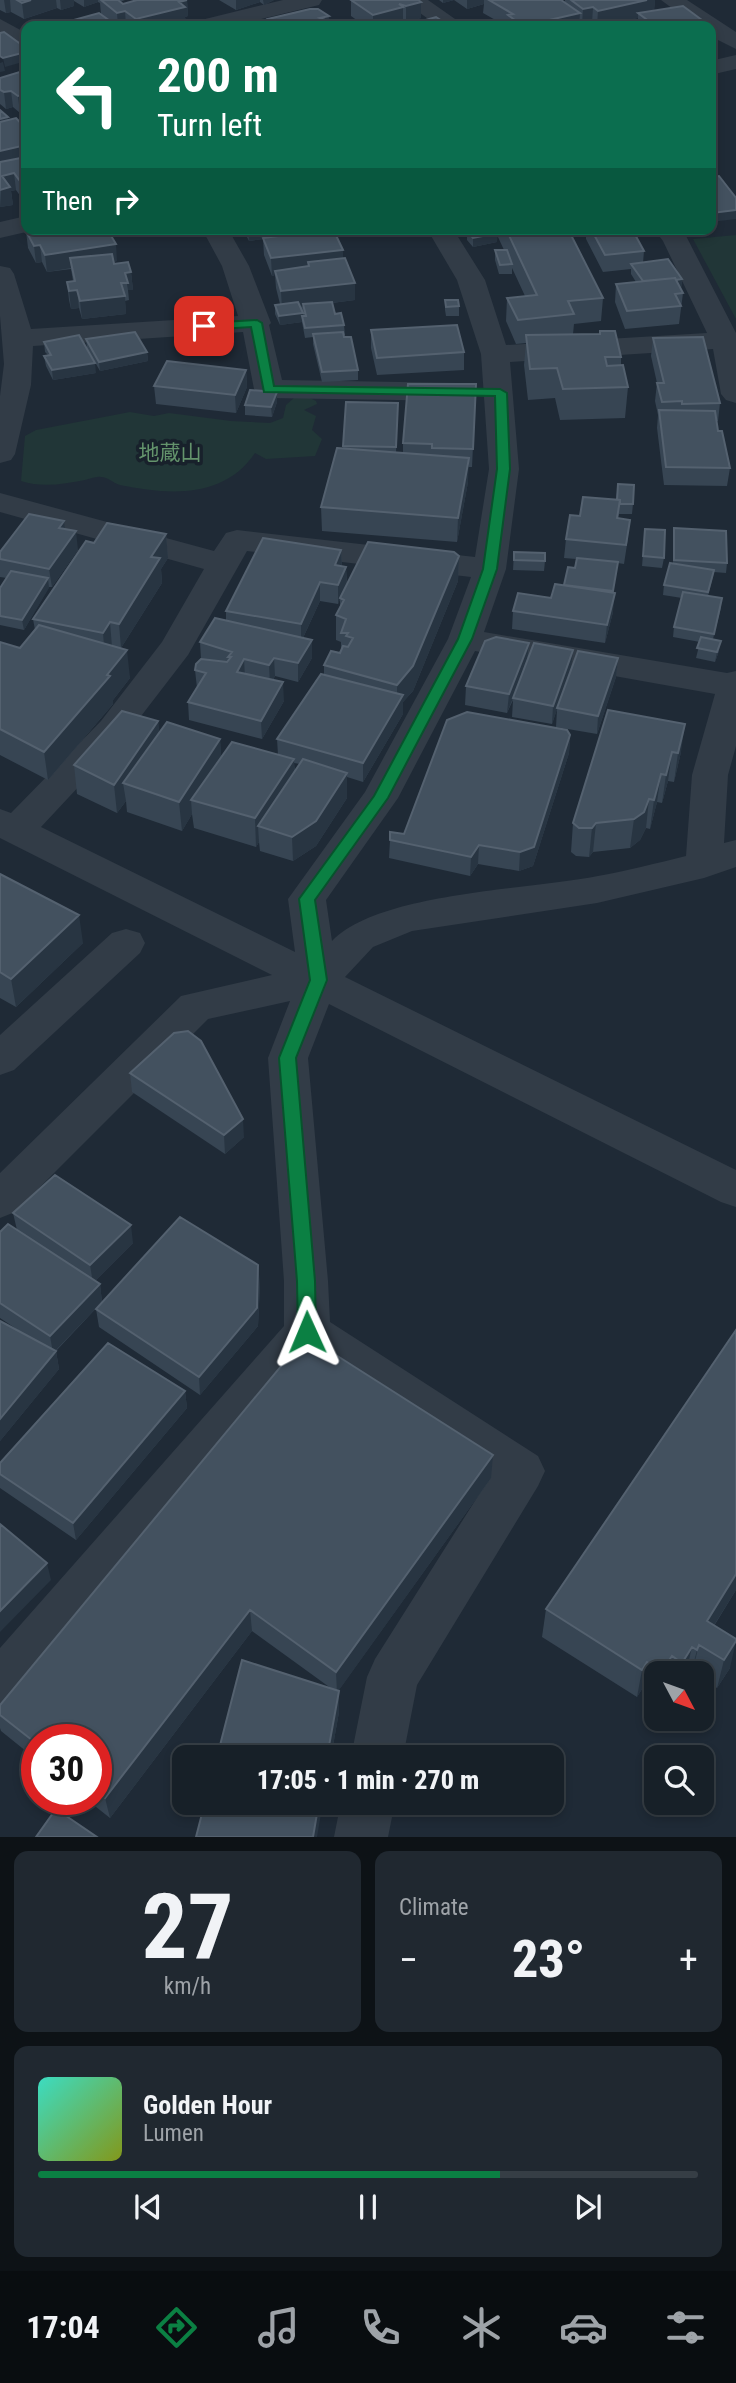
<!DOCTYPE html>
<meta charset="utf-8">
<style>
:root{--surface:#172028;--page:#202830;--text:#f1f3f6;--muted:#9ea3a8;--line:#363e45;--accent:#0b8043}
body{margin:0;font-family:"Roboto Condensed","Noto Sans JP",sans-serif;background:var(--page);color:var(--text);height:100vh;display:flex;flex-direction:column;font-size:26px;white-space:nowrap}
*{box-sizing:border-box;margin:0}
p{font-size:23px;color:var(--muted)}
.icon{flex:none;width:38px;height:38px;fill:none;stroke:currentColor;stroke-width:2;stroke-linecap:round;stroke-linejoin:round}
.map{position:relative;height:1837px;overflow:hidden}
.panel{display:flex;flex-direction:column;gap:14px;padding:14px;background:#0d1216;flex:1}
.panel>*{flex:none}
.banner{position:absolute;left:21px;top:21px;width:695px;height:214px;border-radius:14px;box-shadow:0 4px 10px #0003,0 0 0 2px var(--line);background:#0b6e4f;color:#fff;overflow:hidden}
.needle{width:46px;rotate:131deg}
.fabs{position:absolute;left:644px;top:1661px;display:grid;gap:14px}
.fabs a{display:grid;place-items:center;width:70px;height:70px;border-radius:14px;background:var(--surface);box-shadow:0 4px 10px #0003,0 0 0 2px var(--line);font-size:35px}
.speed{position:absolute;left:21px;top:1724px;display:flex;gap:14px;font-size:35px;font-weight:700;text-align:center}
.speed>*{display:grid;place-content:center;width:91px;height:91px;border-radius:50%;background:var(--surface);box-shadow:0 4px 10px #0003,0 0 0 2px var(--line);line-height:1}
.speed .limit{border:10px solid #d22;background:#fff;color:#111}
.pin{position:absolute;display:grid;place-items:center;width:60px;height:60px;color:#fff;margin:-30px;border-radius:14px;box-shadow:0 4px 10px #0006}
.me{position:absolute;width:77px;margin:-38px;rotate:359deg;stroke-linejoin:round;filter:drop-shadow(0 0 5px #0008)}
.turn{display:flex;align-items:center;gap:24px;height:147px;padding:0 21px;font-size:32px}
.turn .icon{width:91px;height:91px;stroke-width:2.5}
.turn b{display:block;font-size:49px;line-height:60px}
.then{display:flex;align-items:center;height:66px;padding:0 21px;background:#0003;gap:14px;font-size:26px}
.big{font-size:52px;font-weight:800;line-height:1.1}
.panel .widget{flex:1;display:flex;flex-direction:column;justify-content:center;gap:10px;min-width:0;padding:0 24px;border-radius:14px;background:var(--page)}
.panel .dial{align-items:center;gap:0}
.dial b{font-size:91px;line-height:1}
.song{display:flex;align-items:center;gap:21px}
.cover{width:84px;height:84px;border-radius:10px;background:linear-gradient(135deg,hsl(170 70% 55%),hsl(70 70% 35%))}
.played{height:7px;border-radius:4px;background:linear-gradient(90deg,var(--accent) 70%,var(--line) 70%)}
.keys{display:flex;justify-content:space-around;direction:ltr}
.heat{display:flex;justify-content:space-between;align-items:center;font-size:38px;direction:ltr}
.panel .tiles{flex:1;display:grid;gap:14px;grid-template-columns:1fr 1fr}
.widget:last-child{grid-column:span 2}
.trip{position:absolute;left:172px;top:1745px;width:392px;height:70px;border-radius:14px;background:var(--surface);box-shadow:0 4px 10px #0003,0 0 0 2px var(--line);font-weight:800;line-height:70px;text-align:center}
.tabs{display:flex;height:112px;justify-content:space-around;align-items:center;background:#090d10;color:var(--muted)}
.tabs .icon{width:49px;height:49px}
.tabs .selected{color:var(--accent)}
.tabs b{font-size:32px;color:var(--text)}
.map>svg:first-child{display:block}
</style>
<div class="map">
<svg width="736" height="1837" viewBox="0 0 736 1837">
<rect width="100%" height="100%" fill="#1f2a36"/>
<path fill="#213637" d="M736,235V319L693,239Z
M295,397H308L316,401L317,404L304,410L316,416L312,430L322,439L315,456L266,459L255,453C224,499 169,495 120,485C113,483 108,477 101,477C96,476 90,479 85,480C64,484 42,488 21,481L25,436L36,430L130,412L154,416L169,413L231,421L270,423L283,418L286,405Z"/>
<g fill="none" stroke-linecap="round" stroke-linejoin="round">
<path fill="#323c47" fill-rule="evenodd" d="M283,0H322L319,5L232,26H193L197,21Z
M402,0H428L465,26H438Z
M661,0H687L736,32V49L710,36V26H696Z
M0,19L26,33V50L18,48L0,36Z
M736,55V69L710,75V61Z
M26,216V229L35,230L0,238V222Z
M202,229H228L249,266L271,323L269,325L282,380L460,383L470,386L475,392L470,398L460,401L269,398L259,395L254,389L243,332L33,346L31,385L15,454L11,460L0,463V396L4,364L0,316V266L10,268L14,274L31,329L238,316L222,266Z
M427,229H453L485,280L506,345L707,333L663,241L654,229H682L684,232L736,333V403L726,400L721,394L713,349L510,362L519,469L506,569L484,632L727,673L736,671V746L728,775L724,843L736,840V867L704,878L597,903L412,931L373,947L345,977L736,1170V1207L721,1202L329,1004L308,1058L328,1281L330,1322L538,1456L545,1471L538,1486L417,1685L403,1757H351L367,1677L375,1659L490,1477L312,1359L18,1704L0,1711V1648L284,1326V1281L268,1058L290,1001L208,1019L15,1212L0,1218V1173L181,996L272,975L0,838V809L11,813L101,721L162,642L204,569L0,512V493L214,551L226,533L237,530L475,557L489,469L481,354L457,280ZM247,551L471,577L448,639L365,792L288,899L295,952L41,827L125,737L188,655ZM475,651L715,694L692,775L686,856C657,863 627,871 598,876C528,890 380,892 332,941L326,900L398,798Z
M126,929L140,933L145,943L140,953L14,1070L0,1075V1035L112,933Z
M341,1802H395L388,1837H334Z"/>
</g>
<path fill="#374553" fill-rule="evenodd" d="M0,0H125L120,2L123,4L187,0L188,16L185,17L186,23L174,26H52L101,14L100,3L98,2L84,7L74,1V6L61,10L57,8L24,19L11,12L6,13L0,10Z
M219,0H274L264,5L260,2L236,10Z
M351,0L421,2V18L406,22L403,21V23L390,26H365L351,16Z
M439,0H561L565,3V0H655L654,10L710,26H604V25L596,26L592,23L582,25L579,23V26H506L483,13L484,4L467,9L454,0L443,3ZM638,18L637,25L613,23Z
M329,16V25L328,26H334H268V19Z
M26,70L20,113L13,107L6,109L0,104V78Z
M0,110L8,120L26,129V204L16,190L11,191L13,205L0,207Z
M243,229H326L343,250V258L355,300L332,303L335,314L344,325L345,335H343L358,370V380L322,382L313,344V337L305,338L302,322L280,325L275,314V305L280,304L276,288L275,275L272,276L264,255L263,239L249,241Z
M498,229H568L603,298L601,321L574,324L573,334L621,357V365L628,387L625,418L560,420L555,398L528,400L524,365L526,343L516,344L506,321L507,298L525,296L512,268V274H499L495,260V250H504L498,237Z
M586,229H632L644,251L643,263L682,279L681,289H680L683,293L679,324L625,329L615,302L616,284L636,282L631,274V269L603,272L586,239Z
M26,231L117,261L113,262L114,264L131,272L133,290H128L129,300L125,301L126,314L82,319L79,308L71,309L69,300L67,282L73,281L71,269L47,272L42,262L36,263L28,248Z
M467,231L497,242L473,247L467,240Z
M445,300L459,306V316H446L445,310Z
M371,330L464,352V370L377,375L371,348Z
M653,338L720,403L718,421H716L718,431L730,468L727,486L664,485L657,428L658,415L655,401L657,383L651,356Z
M86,339L147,352L148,361L100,371L87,348Z
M44,342L96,373L53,380L46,366L44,356L48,355L45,352Z
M246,370L247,387L236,413L156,404L154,386Z
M476,384L472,467H468V482L457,542L322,531L321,507L343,449L346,402L398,403L396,453H403V443Z
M277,402L272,417L245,415V405Z
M618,484L633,504L632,514H619L618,519L628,538L624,564L618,563L613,593V612L605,643L512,629L513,611L551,598L564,586L575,568L576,559L564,558L566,539L580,516L616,500Z
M674,528L727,563L726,573L714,572L708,596L721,608L713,639L719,651L715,662L696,658L700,642L673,637L674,627L682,598L663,595L664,585L673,564V538Z
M65,529L78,550L52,587H49L24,630L0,625V588L7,578L0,577V559Z
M645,529L664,558L662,568L642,566Z
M166,534L168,558L161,569L162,583L121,648L130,678L113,700V704L48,780L0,755V642L20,648L35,630L33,619L94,543Z
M341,550L342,567H346L347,585L459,556L458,581L413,691L403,702V714L363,782L347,777V798L316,846L293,861L260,851L259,842L256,847L194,828L192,814L182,831L127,812L126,801L117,813L77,794L74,765L158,721L159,733L220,739L221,757L278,755L277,739L324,675V665L340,653L341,650V642L336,640V615L340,606V599L338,604L320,601L303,638L312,658L298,682L275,676L273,680L284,701L262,739L189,720L188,702L197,688L195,670L201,659L200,642L226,620V611ZM294,763L300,764L295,772Z
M514,552L545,561L544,571L513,570Z
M529,643L528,660L571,669L618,658L616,677L597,734L556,727L557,709L552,724L512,717L513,700L507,713L465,705L466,686Z
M608,710L681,752L674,782L668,781L662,803L657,802L650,829L646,828L640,840L630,848L593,852L589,857L576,856L571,852L573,823Z
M570,735L569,753L533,866L519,871L478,864L470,876L389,858L390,840L404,834Z
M0,874L83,943L16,1007L0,998Z
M130,1073L244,1137L225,1154L132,1092Z
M13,1213L133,1243L95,1281L100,1284L102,1302L56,1351L59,1369L0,1441V1321L21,1332L0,1318V1232L17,1230Z
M260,1283L258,1326L200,1395L99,1327L96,1309Z
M736,1330V1590L714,1626L730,1668L717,1688L702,1678V1673H656V1698L642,1689L637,1697L542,1637L546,1609Z
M185,1391L187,1408L76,1540L0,1488V1463Z
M491,1478L338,1691H339V1712L331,1757H217L332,1689L252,1631L110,1818L86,1799H96V1740H37V1760L1,1731L0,1728V1705Z"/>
<path fill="#283542" d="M4,0H10L11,12L6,13Z
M31,0H56L57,8L24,19L22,3Z
M60,0H74V6L61,10Z
M84,0H98V2L84,7Z
M187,0L188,16L185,17L186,23L174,26H137L136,19Z
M236,0H260V2L236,10Z
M263,0H274L264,5Z
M443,0H454L443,3Z
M467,0H484V4L467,9Z
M647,0H655L654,14L638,13V18L597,26L598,11Z
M421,2V18L406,22V6Z
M403,7V23L390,26H373V15Z
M593,7L592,23L582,25L583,9Z
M125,11L126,26H118L117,13Z
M580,13L579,26H527Z
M329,16V25L328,26H310L320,18Z
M710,29H713L710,45Z
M26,52V61L5,67L3,58Z
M3,62L5,71L0,72V63Z
M11,91L13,107L6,109L4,92Z
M26,94V111L20,113L18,96Z
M8,117L9,126L0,128V119Z
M26,145V163L0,169V151Z
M14,173L16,190L11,191L13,205L0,207L2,176Z
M736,210V219L711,222L712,213Z
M233,229H242V233L234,235Z
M248,229H326V231L249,241Z
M498,233L497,242L473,247V238Z
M116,244L117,261L72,268L70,258L71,268L47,272L45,255Z
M40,245L42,262L36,263L34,246Z
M343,250V267L309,266L308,262V271H275V275L272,276L271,258Z
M131,272L133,290H128L125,273Z
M682,279L681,289L645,294L646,284Z
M355,283V300L282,309L281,291Z
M77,290L79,308L71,309L69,291Z
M125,296L126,314L82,319L80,301Z
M303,313L302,322L280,325L279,316Z
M147,352L148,361L100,371L99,362Z
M95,363L96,373L53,380L52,370Z
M246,370L247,387L236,413L235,395Z
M277,392V402L272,417L271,407Z
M469,458L468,482L457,542L458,518Z
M64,521L66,539L59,528Z
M76,531L78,550L52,587L49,569Z
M166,534L168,558L161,569L162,583L121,648L119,624L151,557Z
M341,550L342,568L335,565Z
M459,556L458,581L413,691L403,702V714L363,782V763L397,706V685Z
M346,567L347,586L338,604V585Z
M48,578L49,588L24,630L22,620Z
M320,582V601L301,642V624Z
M615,593L613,612L605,643L607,625Z
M110,622L112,647L105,658L103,633Z
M312,640V658L298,682V663Z
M721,641L719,651L715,662L717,652Z
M529,643L527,662L507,713L509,694Z
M127,650L130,678L113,700V704L48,780L44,752Z
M573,650L571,669L552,724L553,706Z
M274,658L275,676L270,684L269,665Z
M618,658L616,677L597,734L598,716Z
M244,659L245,678L237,672Z
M283,682L284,701L262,739L261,721Z
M158,721L161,750L123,783L126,801L117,813L114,785Z
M685,724L681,752L674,782L678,753Z
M570,735L569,753L533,866L519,871L520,852Z
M220,739L222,768L191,800L192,814L182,831L179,802Z
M672,752L668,781L662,803L666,775Z
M294,759L295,788L258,826L259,842L256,847L255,818Z
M347,773V798L316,846L293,861L292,837Z
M661,774L657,802L650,829L654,800Z
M649,799L646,828L640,840L630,848L634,819Z
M596,823L593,852L589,857L592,828Z
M479,845L478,864L470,876L471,857Z
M79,915L83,943L16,1007L11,979Z
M243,1119L244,1137L225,1154L224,1135Z
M131,1225L133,1243L93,1283L90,1265Z
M258,1265L260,1283L258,1326L200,1395L199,1377Z
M100,1284L102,1302L53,1353L50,1336Z
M56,1351L59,1369L0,1441V1419Z
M185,1391L187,1408L76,1540L73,1523Z
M493,1455L491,1478L337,1693L336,1672Z
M47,1563L51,1580L0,1632V1611Z
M736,1574V1590L701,1646L707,1621Z
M250,1610L252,1631L110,1818L105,1798Z
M736,1641L730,1668L717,1688L724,1660Z
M699,1645L692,1673H691L697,1650Z
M692,1647L686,1673H680L682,1663Z
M672,1656L669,1673H662V1671Z
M647,1662L642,1689L637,1697L642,1670Z
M339,1691V1712L331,1757H327Z
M319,1802H323L317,1837H313Z"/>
<path fill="#43515f" stroke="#54616f" stroke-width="2" d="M17,0H31L22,3Z
M101,0H118L123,4L137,0H187L179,2L185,7L136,19L125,11L117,13Z
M351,0H418L421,2L406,6L399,4L403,7L373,15Z
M489,0H561L580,13L523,26L508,15L513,14Z
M571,0H647L598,11L593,7L583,9Z
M683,6L710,26H607L604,24L629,21L635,25L650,22L638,13Z
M310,9H318L329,16L320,18L328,21L310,26H279L268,19Z
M99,13L117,26H52Z
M436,17L450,26H404Z
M4,32L26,48V52L3,58L0,56V33Z
M26,70V94L18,96L11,91L4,92L0,90V78Z
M0,110L8,117L0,119Z
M16,118L26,129V145L0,151V122Z
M26,157V188H25L14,173L2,176L10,187L0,190V162Z
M719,176L736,198V210L712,213L710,211V177Z
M37,229H107L116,244L45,255L40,245L34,246L26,231Z
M333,229L343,250L271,258L263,238Z
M477,229H495L498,233L473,238L467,231Z
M506,229H568L603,298L568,301L574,314L518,320L507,298L537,295Z
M591,229H632L644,251L605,255Z
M495,250H507L512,264L500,265Z
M112,254L114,264L128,262L131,272L125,273L128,283H121L125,296L80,301L77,290L69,291L67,282L75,281L70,258Z
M345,258L355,283L281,291L275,271L309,266L308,262Z
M668,259L682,279L676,280L675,278L643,281L631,264Z
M675,278L683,293L675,294L681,306L627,311L616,284Z
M445,300H458L459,306L446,307Z
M298,302L303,313L279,316L275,305Z
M332,302L335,314L341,313L344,325L305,328L302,316H306L303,304Z
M457,325L464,352L377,358L371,330Z
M600,331H615L621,357H605L607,366L623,365L628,387L563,389L557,368L530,369L526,335L600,334Z
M135,332L147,352L99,362L86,339Z
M343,332L344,337H351L358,370L322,372L313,334Z
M79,335L95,363L52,370L44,356L51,355L44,342Z
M703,337L720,403L682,404V401L662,402L657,383H664L653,338Z
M167,361L246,370L235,395L154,386Z
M408,384H476L473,449L432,448V444L403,443Z
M250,390L277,392L271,407L245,405Z
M346,402L398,403L396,447L343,446Z
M659,410L715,411L718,431H722L730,468L666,467Z
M337,448L469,458L458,518L321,507Z
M618,484L634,485L633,504H620V500H617Z
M583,497L620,500L617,518L630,520L626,545L566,539L570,515L580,516Z
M29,514L64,521L59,528L76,531L49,569L0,559V552Z
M107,523L166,534L151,557L160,558L119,624L110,622L103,633L33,619L86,541L94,543Z
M674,528L726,531L727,563L674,560Z
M645,529L665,530L664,558L643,556Z
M263,538L341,550L335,565L346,567L338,585L320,582L301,624L226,611Z
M368,542L454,552L459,556L413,666L397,685L324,665L331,651L340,653L343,646L348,647L353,638L346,636L348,633H341L346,619L336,615L344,600L340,598Z
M514,552L545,553V561L514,560Z
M577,558L618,562L613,591L564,585L568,567L575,568Z
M670,563L714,570L708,592L664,585Z
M11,571L48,578L22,620L0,616V588Z
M555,584L615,593L607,625L513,611L518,593L551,598Z
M683,592L722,598L714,634L674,627Z
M215,618L312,640L298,663L274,658L269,665L244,659L237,672L283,682L261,721L188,702L206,673L195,670L196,664L201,659L227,662L231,657H228L232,652L200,642Z
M39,625L127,650L107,675L110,676L44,752L0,729V642L20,648Z
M496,637L529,643L509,694L466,686L485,641Z
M701,637L721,641L717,652L697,648Z
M534,643L573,650L553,706L513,698Z
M578,651L618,658L598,716L557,708Z
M321,674L403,695L363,763L277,739Z
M608,710L685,724L678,753L672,752L666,775L661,774L654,800L649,799L644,812L634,819L596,823L592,828H579L573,823Z
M122,711L158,721L114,785L74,765Z
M467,712L567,730L570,735L534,847L520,852L479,845L471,857L390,840V832L404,834L447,720Z
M167,722L220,739L179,802L123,783Z
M232,742L294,759L255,818L191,800Z
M303,759L347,773L316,821L292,837L258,826Z
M0,874L79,915L11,979L0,972Z
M188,1031L201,1041L243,1119L224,1135L130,1073L174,1033Z
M55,1175L131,1225L90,1265L13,1213Z
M180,1217L258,1265L257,1308L199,1377L96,1309Z
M8,1224L100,1284L50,1336L0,1303V1232Z
M0,1321L56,1351L0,1419Z
M736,1330V1574L707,1621L736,1639V1641L724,1660L699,1645L697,1650L692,1647L682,1663L672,1656L662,1671L647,1662L642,1670L546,1609Z
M306,1336L493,1455L336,1672L250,1610L105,1798L96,1791V1740H37V1744L0,1715V1705Z
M108,1343L185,1391L73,1523L0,1474V1463Z
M0,1524L47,1563L0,1611Z
M242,1660L339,1691L327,1757H217Z
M205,1802H319L313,1837H196Z
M56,1809L97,1837H36Z"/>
<path fill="#0b8043" stroke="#07532c" stroke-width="2" d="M257,320L262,323L274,386L500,389L507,393L510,469L497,569L472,639L388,798L315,900L327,980L296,1058L315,1281L316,1332L314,1337L307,1340L300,1337L298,1332L297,1281L279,1058L310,980L299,899L374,796L458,639L483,569L497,469L495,396L264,392L251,327L204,330L198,326L204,323Z"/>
<g text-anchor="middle" stroke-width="7" stroke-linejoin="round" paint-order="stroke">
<g font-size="21" fill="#64946c" stroke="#18212b">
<text x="170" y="460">地蔵山</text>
</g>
</g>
</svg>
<div class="fabs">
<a><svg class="needle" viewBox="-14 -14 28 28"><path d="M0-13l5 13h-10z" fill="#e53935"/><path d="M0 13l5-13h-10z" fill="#9ea3a8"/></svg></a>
<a><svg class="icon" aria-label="search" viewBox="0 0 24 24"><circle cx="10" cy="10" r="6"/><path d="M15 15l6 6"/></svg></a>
</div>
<div class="speed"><div class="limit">30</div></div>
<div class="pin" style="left:204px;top:326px;background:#d93025"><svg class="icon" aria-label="arrive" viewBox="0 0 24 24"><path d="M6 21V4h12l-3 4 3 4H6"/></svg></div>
<svg class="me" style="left:307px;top:1332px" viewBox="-20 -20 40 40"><path d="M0-17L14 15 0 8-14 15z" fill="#0b8043" stroke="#fff" stroke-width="4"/></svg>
<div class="trip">17:05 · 1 min · 270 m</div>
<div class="banner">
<div class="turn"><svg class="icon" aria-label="left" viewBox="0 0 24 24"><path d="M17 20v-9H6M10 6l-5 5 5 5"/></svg><div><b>200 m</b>Turn left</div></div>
<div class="then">Then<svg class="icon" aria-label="right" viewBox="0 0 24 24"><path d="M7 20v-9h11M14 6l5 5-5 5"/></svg></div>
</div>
</div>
<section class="panel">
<div class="tiles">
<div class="widget dial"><b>27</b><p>km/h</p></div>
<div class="widget"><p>Climate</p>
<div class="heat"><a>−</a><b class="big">23°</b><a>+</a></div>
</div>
<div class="widget">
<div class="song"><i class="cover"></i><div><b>Golden Hour</b><p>Lumen</p></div></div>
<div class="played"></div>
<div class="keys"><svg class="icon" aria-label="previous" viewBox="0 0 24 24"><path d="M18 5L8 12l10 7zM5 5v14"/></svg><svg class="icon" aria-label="pause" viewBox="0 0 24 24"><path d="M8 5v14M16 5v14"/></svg><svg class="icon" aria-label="next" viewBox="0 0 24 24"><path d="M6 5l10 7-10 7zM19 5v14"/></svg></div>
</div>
</div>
</section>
<nav class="tabs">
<b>17:04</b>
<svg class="icon selected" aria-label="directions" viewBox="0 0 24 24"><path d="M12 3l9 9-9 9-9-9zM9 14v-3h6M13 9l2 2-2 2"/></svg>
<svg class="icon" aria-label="music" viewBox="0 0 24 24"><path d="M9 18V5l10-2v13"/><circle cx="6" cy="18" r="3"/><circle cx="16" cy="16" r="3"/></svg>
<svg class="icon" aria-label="phone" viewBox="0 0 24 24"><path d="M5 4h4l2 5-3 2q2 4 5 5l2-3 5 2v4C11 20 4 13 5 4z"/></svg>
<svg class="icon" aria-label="climate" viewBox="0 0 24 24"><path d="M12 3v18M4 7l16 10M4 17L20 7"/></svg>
<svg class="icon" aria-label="car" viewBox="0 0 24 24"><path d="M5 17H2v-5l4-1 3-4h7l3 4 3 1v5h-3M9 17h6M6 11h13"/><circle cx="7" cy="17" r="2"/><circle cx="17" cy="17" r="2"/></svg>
<svg class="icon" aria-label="filters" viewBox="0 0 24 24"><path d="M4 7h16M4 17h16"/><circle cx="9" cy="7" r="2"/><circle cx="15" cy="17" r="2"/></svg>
</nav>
